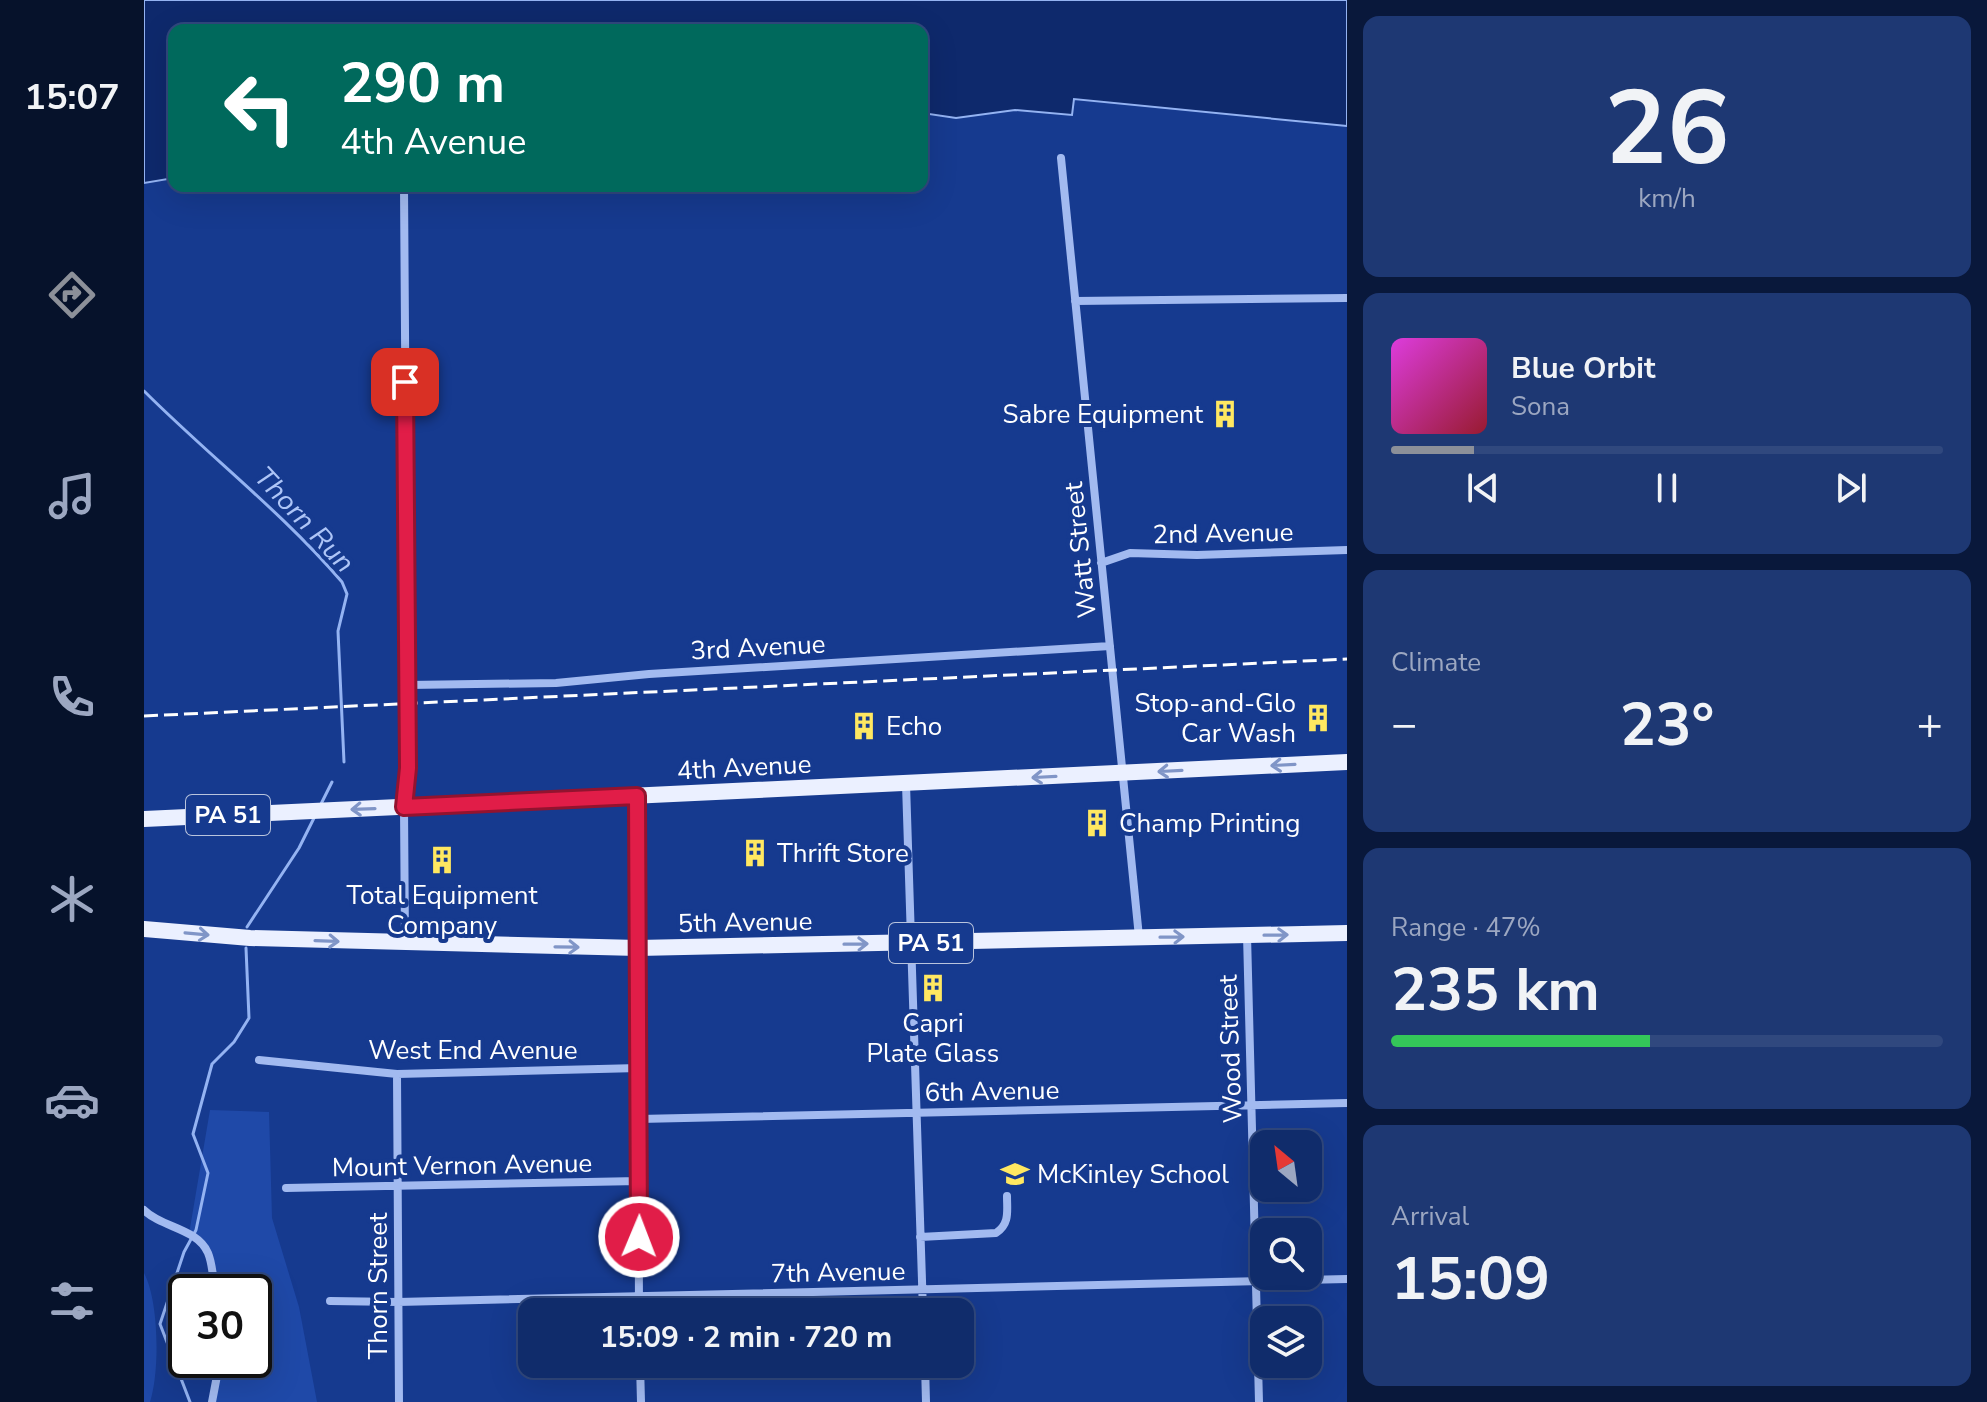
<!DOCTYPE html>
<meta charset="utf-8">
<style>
:root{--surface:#102c6b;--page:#1e3873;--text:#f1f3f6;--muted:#9ca7c1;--line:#30487e;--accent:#8c9099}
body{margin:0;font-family:"Nunito Sans",sans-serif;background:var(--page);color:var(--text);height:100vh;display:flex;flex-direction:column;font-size:30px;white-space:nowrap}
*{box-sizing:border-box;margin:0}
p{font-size:26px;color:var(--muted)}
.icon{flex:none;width:44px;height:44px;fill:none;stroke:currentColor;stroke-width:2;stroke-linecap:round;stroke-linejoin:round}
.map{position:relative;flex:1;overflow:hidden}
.details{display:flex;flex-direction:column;gap:16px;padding:16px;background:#09183b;width:640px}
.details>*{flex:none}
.top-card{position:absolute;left:24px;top:24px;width:760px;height:168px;border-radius:16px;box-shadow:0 8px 32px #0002,0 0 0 2px var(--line);background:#00695c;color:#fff;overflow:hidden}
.needle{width:52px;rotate:331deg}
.fabs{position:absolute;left:1106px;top:1130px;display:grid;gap:16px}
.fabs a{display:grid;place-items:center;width:72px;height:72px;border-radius:16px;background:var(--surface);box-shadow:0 8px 32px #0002,0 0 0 2px var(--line);font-size:40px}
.speed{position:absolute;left:24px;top:1274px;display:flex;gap:16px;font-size:40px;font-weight:700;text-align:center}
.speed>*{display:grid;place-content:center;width:104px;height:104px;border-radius:50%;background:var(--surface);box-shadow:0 8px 32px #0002,0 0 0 2px var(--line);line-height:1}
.speed .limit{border:4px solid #111;border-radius:12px;background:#fff;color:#111}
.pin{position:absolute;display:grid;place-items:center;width:68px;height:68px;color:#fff;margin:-34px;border-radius:16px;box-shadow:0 4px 12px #0006}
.me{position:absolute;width:88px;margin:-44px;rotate:1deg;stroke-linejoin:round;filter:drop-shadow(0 0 6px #0008)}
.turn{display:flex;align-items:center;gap:28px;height:168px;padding:0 40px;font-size:36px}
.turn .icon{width:104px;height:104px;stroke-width:2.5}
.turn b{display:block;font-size:56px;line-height:68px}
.big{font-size:60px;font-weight:700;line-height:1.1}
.details .card{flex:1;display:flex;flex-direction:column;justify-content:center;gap:12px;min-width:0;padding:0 28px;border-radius:16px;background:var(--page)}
.details .dial{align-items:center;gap:0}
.dial b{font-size:104px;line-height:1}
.song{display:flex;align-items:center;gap:24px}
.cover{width:96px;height:96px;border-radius:12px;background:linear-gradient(135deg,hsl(300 70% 55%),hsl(350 70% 35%))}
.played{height:8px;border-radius:4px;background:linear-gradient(90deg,var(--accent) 15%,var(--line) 15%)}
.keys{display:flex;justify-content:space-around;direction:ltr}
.heat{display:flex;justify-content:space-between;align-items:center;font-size:44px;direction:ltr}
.charge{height:12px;border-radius:6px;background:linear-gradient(90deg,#34c759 47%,var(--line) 0)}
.trip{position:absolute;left:374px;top:1298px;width:456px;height:80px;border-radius:16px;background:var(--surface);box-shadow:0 8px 32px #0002,0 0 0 2px var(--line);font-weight:700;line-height:80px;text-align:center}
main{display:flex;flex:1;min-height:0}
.tabs{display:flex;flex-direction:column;width:144px;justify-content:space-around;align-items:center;background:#06122b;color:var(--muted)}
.tabs .icon{width:56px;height:56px}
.tabs .on{color:var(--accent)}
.tabs b{font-size:36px;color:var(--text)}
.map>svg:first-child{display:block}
</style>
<main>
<nav class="tabs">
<b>15:07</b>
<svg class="icon on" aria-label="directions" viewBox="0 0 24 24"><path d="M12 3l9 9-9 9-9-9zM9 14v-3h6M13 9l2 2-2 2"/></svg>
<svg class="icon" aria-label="music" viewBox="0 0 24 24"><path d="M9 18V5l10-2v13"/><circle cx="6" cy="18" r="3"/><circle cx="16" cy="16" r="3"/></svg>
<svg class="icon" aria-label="phone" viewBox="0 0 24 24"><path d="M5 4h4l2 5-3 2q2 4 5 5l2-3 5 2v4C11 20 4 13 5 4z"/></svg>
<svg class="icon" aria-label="climate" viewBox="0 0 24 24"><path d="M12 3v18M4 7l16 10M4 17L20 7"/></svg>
<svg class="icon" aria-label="car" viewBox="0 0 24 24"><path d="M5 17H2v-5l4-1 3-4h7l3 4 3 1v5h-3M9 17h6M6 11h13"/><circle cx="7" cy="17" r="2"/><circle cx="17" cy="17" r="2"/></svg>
<svg class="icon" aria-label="filters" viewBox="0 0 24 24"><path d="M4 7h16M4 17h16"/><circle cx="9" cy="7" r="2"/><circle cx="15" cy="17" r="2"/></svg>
</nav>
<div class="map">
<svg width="1203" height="1402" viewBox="0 0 1203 1402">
<rect width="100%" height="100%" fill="#163a8f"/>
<path fill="#1f49a8" d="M66,1110L125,1112L128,1218L155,1307L173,1402H68L76,1360H110V1292H71L63,1251L45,1234Z
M0,1273C15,1301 16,1371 6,1402H0Z"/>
<path fill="#0e296c" stroke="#94b3f2" stroke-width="2" d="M0,0H1203V126L930,99L928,115L871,110L812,118L778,113V30H30V178L0,183Z"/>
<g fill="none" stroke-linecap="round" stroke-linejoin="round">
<path stroke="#94b3f2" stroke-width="3" d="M0,391C65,456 138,512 198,582L203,594L194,631L200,762
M177,804L188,782
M103,927L155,848L170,818
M46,1402L16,1324L40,1252L52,1230L64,1173L49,1134L68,1064L90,1042L105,1018L102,948"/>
<path stroke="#a2baf0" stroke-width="8" d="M917,158L995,937
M260,186L264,768L260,807L261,943
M931,301L1203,298
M957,563L986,553L1053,555L1203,550
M264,685L412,683L505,674L966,646
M762,784L779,1312
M493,796L495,1312
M1103,935L1115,1402
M115,1060L253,1074L495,1068
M253,1074L255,1402
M495,1119L1203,1103
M142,1188L495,1181
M0,1210C18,1228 53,1228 64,1253C69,1265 69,1280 71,1292
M776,1237L852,1233C866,1224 863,1211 863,1196
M186,1301L254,1302L1203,1279
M496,1364L497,1402
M781,1364L782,1402
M68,1402L76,1360"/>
<path stroke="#ebf0ff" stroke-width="16" d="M0,819L1203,762
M0,929L106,938L494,948L1203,933"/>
<path stroke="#fff" stroke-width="3" stroke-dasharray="14 6" stroke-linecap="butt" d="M0,716L1203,659"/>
</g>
<defs><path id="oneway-shaft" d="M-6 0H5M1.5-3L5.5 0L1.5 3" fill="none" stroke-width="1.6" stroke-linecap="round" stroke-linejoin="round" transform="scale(2)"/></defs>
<g stroke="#8095c7">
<use href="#oneway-shaft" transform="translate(1139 765) rotate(177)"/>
<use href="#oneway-shaft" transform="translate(1026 771) rotate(177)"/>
<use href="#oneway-shaft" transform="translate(900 777) rotate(177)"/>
<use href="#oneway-shaft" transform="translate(219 809) rotate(178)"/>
<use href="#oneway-shaft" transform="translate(53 934) rotate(5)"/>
<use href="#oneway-shaft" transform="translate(1132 935) rotate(-1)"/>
<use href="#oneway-shaft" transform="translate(1028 937) rotate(-1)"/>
<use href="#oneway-shaft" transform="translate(183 941) rotate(2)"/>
<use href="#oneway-shaft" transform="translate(712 944) rotate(-1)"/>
<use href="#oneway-shaft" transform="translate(423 947) rotate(1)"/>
</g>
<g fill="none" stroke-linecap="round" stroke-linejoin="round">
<defs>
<path id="route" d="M261,382L264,768L260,807L493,796L495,1237"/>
</defs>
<use href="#route" stroke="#92132f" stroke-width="20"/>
<use href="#route" stroke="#e11d48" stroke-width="14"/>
</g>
<defs>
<symbol id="building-bare" viewBox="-9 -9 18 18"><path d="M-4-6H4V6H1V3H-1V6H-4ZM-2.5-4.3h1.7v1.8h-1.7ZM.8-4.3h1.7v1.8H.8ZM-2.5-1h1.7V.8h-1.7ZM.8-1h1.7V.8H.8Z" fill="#ffe861" stroke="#163a8f" stroke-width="2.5" paint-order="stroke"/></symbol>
<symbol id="school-bare" viewBox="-9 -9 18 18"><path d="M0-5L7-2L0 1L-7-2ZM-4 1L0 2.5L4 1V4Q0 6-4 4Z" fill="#ffe861" stroke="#163a8f" stroke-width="2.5" paint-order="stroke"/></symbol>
</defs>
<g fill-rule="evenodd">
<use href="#building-bare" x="1061" y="394" width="40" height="40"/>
<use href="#building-bare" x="1154" y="698" width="40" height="40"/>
<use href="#building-bare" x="700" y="706" width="40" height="40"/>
<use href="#building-bare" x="933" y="803" width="40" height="40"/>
<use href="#building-bare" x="591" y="833" width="40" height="40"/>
<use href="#building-bare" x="278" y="840" width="40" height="40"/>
<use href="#building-bare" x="769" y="968" width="40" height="40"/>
<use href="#school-bare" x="851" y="1154" width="40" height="40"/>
</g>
<g text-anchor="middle" stroke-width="8" stroke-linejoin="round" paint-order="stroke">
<g fill="#163a8f" stroke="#b9c4dd" stroke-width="2">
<rect x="42" y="795" width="84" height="40" rx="6"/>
<rect x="745" y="923" width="84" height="40" rx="6"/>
</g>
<g font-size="24" font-weight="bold" fill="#fff">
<text x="84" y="823">PA 51</text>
<text x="787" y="951">PA 51</text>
</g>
<g font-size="26" fill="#fff" stroke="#163a8f" text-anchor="start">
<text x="1059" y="423" text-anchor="end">Sabre Equipment</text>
<text x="1152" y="712" text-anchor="end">Stop-and-Glo<tspan x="1152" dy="30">Car Wash</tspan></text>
<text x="742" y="735">Echo</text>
<text x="975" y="832">Champ Printing</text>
<text x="633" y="862">Thrift Store</text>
<text x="298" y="904" text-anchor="middle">Total Equipment<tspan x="298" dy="30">Company</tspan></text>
<text x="789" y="1032" text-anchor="middle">Capri<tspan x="789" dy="30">Plate Glass</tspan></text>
<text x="893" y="1183">McKinley School</text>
</g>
<g font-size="26" fill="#fff" stroke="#163a8f">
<text transform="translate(1079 533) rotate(-1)" y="9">2nd Avenue</text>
<text transform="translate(936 550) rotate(-96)" y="9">Watt Street</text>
<text transform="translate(614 647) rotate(-3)" y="9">3rd Avenue</text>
<text transform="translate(600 767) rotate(-3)" y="9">4th Avenue</text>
<text transform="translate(601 922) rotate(-1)" y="9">5th Avenue</text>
<text transform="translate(1086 1049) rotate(-92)" y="9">Wood Street</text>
<text x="329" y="1059">West End Avenue</text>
<text transform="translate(848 1091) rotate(-1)" y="9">6th Avenue</text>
<text transform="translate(318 1165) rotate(-1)" y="9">Mount Vernon Avenue</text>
<text transform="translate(694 1272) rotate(-1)" y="9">7th Avenue</text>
<text transform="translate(234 1286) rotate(-90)" y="9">Thorn Street</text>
</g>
<g font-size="28" font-style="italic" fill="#aec5f7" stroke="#163a8f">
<text transform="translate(161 519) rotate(47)" y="10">Thorn Run</text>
</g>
</g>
</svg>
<div class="fabs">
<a><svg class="needle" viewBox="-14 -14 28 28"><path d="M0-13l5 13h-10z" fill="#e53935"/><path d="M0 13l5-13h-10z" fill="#9ca7c1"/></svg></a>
<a><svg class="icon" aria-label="search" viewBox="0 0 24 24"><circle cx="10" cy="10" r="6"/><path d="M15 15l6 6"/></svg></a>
<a><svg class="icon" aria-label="layers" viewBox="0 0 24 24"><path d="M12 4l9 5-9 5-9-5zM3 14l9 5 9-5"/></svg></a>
</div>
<div class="speed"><div class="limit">30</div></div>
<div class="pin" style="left:261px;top:382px;background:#d93025"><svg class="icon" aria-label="arrive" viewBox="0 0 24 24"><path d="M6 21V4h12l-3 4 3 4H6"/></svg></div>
<svg class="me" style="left:495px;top:1237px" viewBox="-20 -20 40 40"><circle r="17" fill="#e11d48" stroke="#fff" stroke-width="3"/><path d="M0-11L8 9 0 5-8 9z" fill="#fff"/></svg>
<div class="trip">15:09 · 2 min · 720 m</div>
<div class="top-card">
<div class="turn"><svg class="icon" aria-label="left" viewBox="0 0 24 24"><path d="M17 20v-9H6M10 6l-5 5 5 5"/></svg><div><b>290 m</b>4th Avenue</div></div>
</div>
</div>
<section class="details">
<div class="card dial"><b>26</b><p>km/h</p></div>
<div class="card">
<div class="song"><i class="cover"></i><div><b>Blue Orbit</b><p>Sona</p></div></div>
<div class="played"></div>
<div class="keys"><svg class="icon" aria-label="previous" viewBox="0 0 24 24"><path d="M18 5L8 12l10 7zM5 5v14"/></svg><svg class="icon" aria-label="pause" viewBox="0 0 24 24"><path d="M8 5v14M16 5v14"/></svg><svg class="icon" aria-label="next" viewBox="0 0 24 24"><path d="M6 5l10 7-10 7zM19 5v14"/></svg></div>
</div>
<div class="card"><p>Climate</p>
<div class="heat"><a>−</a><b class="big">23°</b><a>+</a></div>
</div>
<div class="card"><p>Range · 47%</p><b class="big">235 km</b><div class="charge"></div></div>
<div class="card"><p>Arrival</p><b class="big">15:09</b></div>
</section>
</main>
